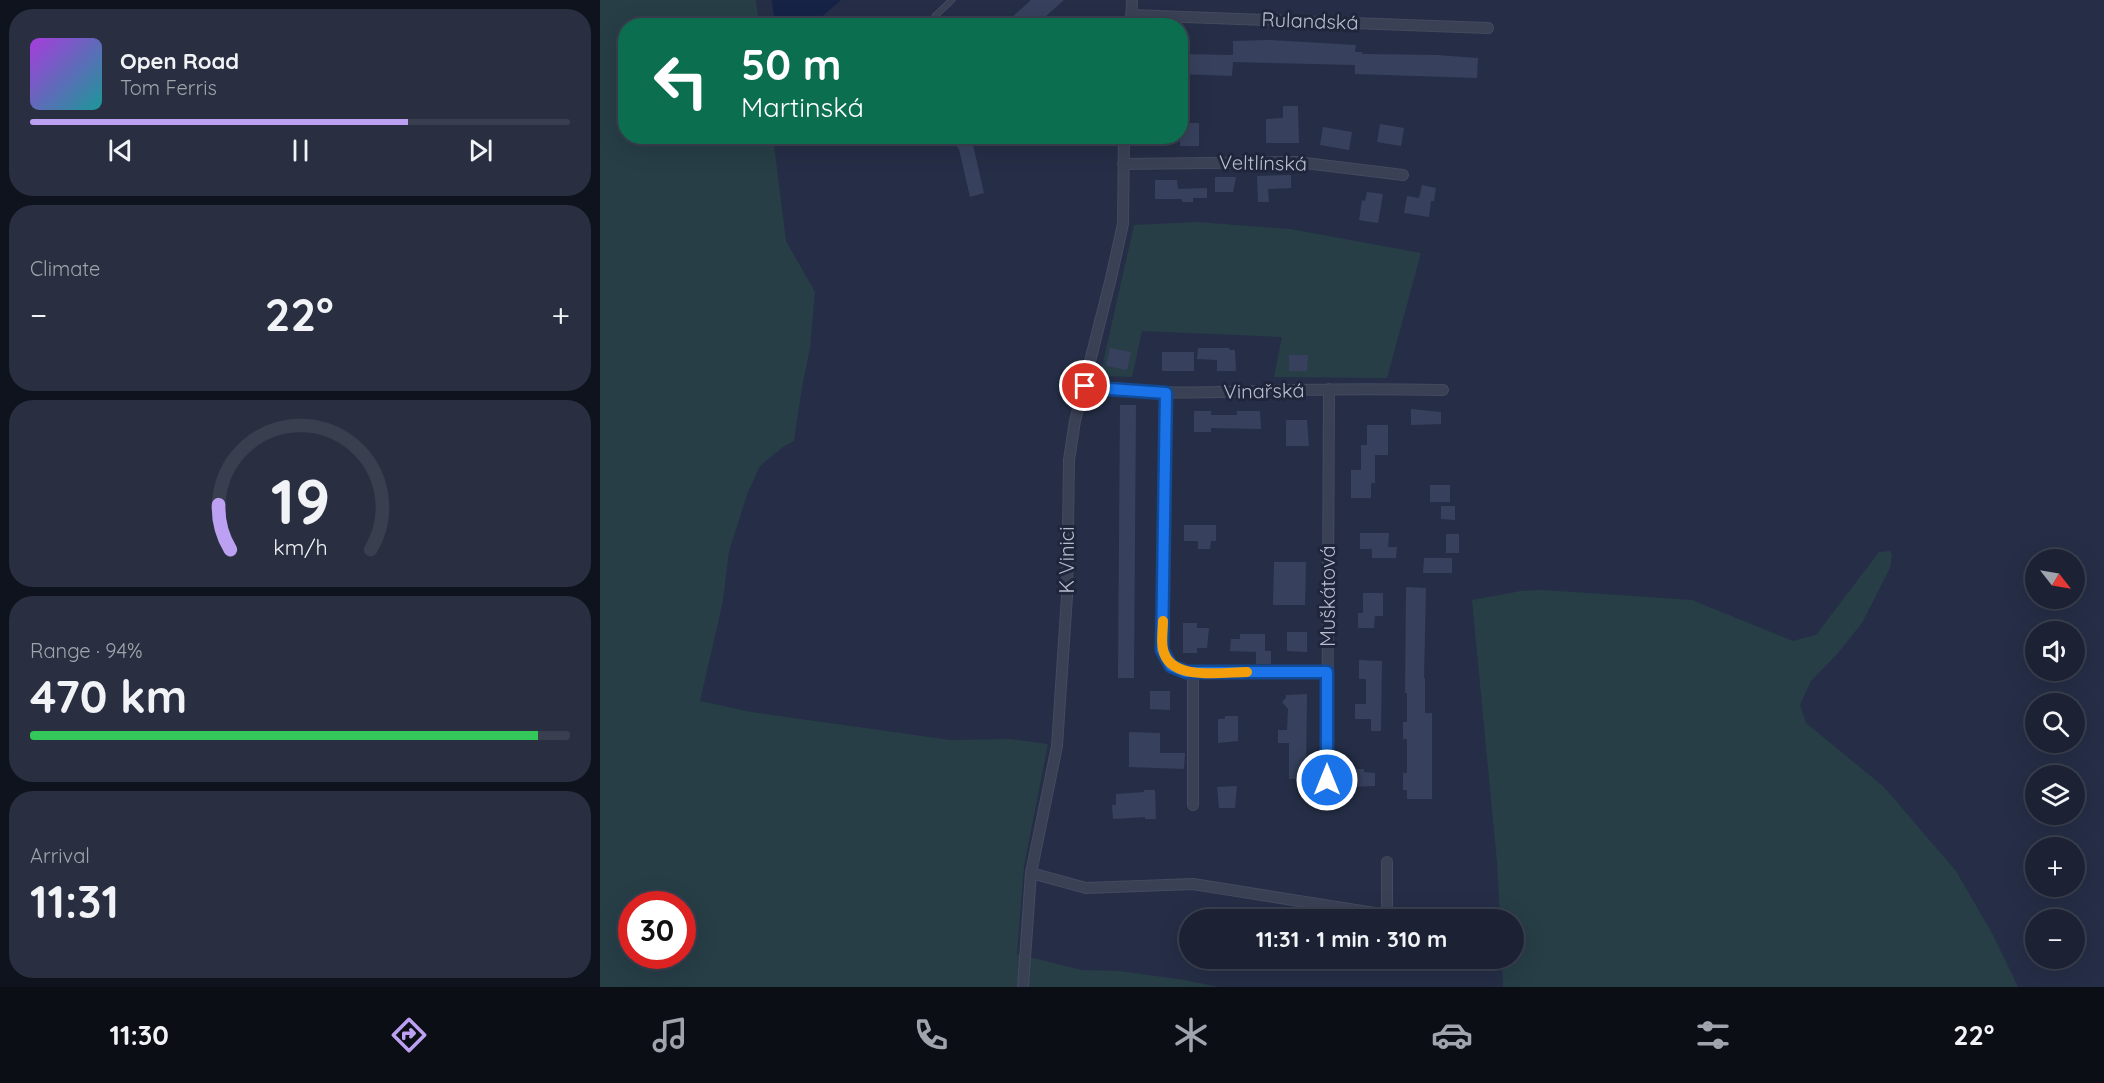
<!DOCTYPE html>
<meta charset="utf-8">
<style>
:root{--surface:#1c2234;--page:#292f40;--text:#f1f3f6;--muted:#a0a4ac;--line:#3a3f4f;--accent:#bca0f2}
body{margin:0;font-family:Quicksand,sans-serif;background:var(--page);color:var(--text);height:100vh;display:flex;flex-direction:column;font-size:22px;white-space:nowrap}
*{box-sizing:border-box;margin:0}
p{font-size:20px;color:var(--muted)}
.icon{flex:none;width:33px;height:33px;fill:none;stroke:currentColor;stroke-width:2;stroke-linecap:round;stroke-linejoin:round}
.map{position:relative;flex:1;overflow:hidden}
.sheet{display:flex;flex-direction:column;gap:9px;padding:9px;background:#0f131d;width:600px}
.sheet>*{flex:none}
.banner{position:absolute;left:18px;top:18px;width:570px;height:126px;border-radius:24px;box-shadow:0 6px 24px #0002,0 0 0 2px var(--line);background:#0b6e4f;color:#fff;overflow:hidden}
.needle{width:39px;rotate:121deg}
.tools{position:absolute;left:1425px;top:549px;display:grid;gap:12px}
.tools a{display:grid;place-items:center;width:60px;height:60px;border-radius:50%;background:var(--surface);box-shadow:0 6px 24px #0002,0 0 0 2px var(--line);font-size:30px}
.speed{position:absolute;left:18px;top:891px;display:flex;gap:12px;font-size:30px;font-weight:700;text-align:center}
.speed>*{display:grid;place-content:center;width:78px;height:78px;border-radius:50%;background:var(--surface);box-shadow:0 6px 24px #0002,0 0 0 2px var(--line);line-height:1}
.speed .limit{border:9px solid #d22;background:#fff;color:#111}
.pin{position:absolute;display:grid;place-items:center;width:51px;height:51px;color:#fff;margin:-26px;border:3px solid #fff;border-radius:50%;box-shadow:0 2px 6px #0007}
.me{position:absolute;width:66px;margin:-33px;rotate:0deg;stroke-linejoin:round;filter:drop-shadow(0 0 4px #0008)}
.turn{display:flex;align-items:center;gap:21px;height:126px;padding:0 24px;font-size:27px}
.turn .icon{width:78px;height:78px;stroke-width:2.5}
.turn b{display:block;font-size:42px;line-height:51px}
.big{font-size:45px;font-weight:700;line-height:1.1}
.sheet .card{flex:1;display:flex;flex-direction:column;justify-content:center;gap:9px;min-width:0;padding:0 21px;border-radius:24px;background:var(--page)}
.sheet .dial{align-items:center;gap:0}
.dial svg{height:156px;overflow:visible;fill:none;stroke:var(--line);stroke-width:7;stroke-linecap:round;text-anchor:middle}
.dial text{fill:var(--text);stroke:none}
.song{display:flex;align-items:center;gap:18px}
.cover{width:72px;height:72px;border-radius:9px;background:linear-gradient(135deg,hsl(280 70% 55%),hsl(180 70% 35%))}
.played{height:6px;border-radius:3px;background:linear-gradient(90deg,var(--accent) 70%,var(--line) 70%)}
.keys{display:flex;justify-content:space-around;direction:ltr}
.heat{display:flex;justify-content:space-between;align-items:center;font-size:33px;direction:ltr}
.charge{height:9px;border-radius:4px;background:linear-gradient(90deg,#34c759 94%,var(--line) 0)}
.trip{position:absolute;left:579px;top:909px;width:345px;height:60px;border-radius:30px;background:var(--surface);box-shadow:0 6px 24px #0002,0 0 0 2px var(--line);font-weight:700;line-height:60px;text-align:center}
.tabs{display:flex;height:96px;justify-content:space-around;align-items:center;background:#0b0e15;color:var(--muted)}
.tabs .icon{width:42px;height:42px}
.tabs .selected{color:var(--accent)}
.tabs b{font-size:27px;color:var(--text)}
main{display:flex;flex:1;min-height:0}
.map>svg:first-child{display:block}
</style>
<main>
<section class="sheet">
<div class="card">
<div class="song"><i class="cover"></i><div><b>Open Road</b><p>Tom Ferris</p></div></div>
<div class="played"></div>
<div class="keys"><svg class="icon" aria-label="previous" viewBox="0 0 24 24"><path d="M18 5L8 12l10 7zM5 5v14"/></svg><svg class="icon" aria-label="pause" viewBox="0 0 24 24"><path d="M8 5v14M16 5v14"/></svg><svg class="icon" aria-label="next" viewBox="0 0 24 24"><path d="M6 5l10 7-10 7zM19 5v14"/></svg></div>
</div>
<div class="card"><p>Climate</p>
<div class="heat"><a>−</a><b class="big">22°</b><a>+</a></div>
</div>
<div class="card dial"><svg viewBox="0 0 100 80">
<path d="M14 69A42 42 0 1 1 86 69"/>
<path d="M14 69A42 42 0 0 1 8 46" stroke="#bca0f2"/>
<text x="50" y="56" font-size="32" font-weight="700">19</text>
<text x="50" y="72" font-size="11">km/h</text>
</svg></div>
<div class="card"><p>Range · 94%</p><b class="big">470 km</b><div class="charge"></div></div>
<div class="card"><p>Arrival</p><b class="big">11:31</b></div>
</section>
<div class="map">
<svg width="1504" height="987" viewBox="0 0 1504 987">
<rect width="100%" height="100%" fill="#252e46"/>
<path fill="#273e47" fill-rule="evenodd" d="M0,0H156L159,25L26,26V136L173,137L186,241L215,292L210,348L202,387L194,441L183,447L160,466L148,492L129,551L123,601L100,701L151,712L350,740L410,739L448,744L424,866L417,954L481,970L519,971L585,980L619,987H0ZM32,904H82V956H32Z
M597,222L690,229L821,253L787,378L674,377L682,337L542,331L532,377L500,376L534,225Z
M1290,551L1292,555L1290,568L1262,623L1237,654L1211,681L1200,705L1206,723L1284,787L1356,871L1393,935L1418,987H903L902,959L914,958V920L900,919L897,862L872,600L921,591L943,590L1092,600L1193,641L1216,635L1279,552Z"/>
<path fill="#162246" d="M172,0H241L212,25L175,26Z"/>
<path fill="#37415d" d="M431,0H464L435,26H402Z
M668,40L756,45L755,52H762V54L837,55L878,58L877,78L755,74V65L633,62L632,76L580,74V54L633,55V41Z
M683,106H698L699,143H666V119L683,118Z
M580,123H599V146H580Z
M780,124L804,128L801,146L777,142Z
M723,127L752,132L749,150L720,145Z
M349,136H371L384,193L370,197L359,149Z
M691,175V188L668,189L669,202H658L657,176Z
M615,177H636L633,192H615Z
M555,180H577L578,189L607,188V198H593V202H582V199H555Z
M822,185L836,188L834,201H831L829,217L804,213L807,196L819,198Z
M767,192L783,194L778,223L759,220L762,200L765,201Z
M510,348L531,352L527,370L506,366Z
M598,348H629L630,350H635L636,371H617V360L597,359Z
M562,352H594V371H562Z
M689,355H708L707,371H689Z
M520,405H536L534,678H518Z
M811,409L841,412V424L811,425Z
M594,411H611V415H637V411H660L661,429L611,428V432H594Z
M686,420H707L709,446H686Z
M767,425H788V455H775V483H771V498H751V470H761V445H767Z
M830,485H850V502H830Z
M841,506H855V520L841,519Z
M584,525H616V541H611L610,549H598V541H584Z
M760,533H789L788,547H797L796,558H772V549H760Z
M846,534H859V553H846Z
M824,558H852V573H823Z
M674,562H706L705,605H673Z
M806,587L826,588L824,678H825V713H832V799H807V790H803V773H807V739H803V722H807V693H805Z
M763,593H783V616H775L774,628H758V613H763Z
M583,623H597V628H609L607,648H597V653H583Z
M687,632H707V652L687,651Z
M640,634H665V651H671V664H656V652L630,651L631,639H640Z
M759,660L782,661L781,731H771V719H755V704H766V679H759Z
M550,691H570V710L550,709Z
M707,694L706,779H689V743H678V730H687L688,709L682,702L686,698V695Z
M625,716H638V741L618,743V719H625Z
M529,732L560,733V753H585L584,769L529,767Z
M754,769H764V772L775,773V786L746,787V772H754Z
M637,786L635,808H619L617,787Z
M544,790H555L556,819H545V817L513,819L512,805H516V794L544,792Z"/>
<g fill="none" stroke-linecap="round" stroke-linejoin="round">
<defs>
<path id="service" d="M335,16L352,0"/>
<path id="minor" d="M531,15L888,28
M531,26L532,0
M523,164L697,162L803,175
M485,386C553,396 623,392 691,390C742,389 792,389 843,390
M565,392L563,650L571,666L586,673L727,672
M727,804L729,389
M593,805V673
M431,873L486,888L593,884L787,915
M787,919V862
M786,965V958
M423,987L431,873L457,746L467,596L469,460L475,421L511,278L523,224L524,136"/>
</defs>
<use href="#service" stroke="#444a5f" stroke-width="7"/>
<use href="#minor" stroke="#444a5f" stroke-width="12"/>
<use href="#service" stroke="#3a4155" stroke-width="5"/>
<use href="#minor" stroke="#3a4155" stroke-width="10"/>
</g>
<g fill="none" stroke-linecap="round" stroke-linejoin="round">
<defs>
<path id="route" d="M485,386L510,389L566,393L562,650L571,666L586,672H727V780"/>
</defs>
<use href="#route" stroke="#114b97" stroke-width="15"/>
<use href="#route" stroke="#1a73e8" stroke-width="10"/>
<path stroke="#f59e0b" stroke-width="10" d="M563,621C563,630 561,641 563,649C569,682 622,672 647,672"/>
</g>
<g text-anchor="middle" stroke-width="6" stroke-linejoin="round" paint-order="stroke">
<g font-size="20" fill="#b8bdcf" stroke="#1f263b">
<text transform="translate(710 21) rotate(2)" y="7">Rulandská</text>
<text transform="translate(663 163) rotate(1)" y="7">Veltlínská</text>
<text transform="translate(664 391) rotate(-1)" y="7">Vinařská</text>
<text transform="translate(467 560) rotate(-90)" y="7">K Vinici</text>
<text transform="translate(728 596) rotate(-90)" y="7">Muškátová</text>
</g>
</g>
</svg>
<div class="tools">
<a><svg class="needle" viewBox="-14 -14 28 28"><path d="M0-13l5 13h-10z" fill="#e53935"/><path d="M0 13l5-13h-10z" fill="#a0a4ac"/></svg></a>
<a><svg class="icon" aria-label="sound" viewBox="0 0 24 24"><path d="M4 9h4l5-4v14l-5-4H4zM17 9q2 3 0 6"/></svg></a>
<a><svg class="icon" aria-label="search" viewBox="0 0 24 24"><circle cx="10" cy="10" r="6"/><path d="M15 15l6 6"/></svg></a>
<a><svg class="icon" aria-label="layers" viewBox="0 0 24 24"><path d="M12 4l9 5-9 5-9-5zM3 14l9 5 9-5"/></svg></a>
<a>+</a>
<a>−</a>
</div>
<div class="speed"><div class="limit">30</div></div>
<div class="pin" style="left:485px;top:386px;background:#d93025"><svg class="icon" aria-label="arrive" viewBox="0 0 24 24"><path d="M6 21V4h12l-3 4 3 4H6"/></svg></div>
<svg class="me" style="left:727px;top:780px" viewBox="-20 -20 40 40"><circle r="17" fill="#1a73e8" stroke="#fff" stroke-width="3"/><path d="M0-11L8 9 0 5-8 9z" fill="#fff"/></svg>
<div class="trip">11:31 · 1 min · 310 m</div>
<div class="banner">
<div class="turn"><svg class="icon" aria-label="left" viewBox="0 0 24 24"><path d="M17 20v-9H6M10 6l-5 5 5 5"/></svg><div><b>50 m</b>Martinská</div></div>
</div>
</div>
</main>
<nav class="tabs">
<b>11:30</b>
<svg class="icon selected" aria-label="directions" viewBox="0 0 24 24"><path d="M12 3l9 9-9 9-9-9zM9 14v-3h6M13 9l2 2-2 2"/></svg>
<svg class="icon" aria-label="music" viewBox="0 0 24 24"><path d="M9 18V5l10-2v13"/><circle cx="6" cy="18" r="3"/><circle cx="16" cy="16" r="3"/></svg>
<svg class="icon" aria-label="phone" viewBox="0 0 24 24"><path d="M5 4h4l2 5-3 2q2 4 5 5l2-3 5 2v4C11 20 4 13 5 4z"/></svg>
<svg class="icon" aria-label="climate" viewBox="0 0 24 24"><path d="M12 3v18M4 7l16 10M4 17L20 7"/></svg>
<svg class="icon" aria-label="car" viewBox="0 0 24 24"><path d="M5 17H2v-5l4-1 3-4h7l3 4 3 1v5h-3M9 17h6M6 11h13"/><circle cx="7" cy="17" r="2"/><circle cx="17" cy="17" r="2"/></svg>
<svg class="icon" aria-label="filters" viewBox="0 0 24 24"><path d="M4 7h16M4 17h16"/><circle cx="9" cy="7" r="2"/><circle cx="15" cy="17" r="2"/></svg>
<b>22°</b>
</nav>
